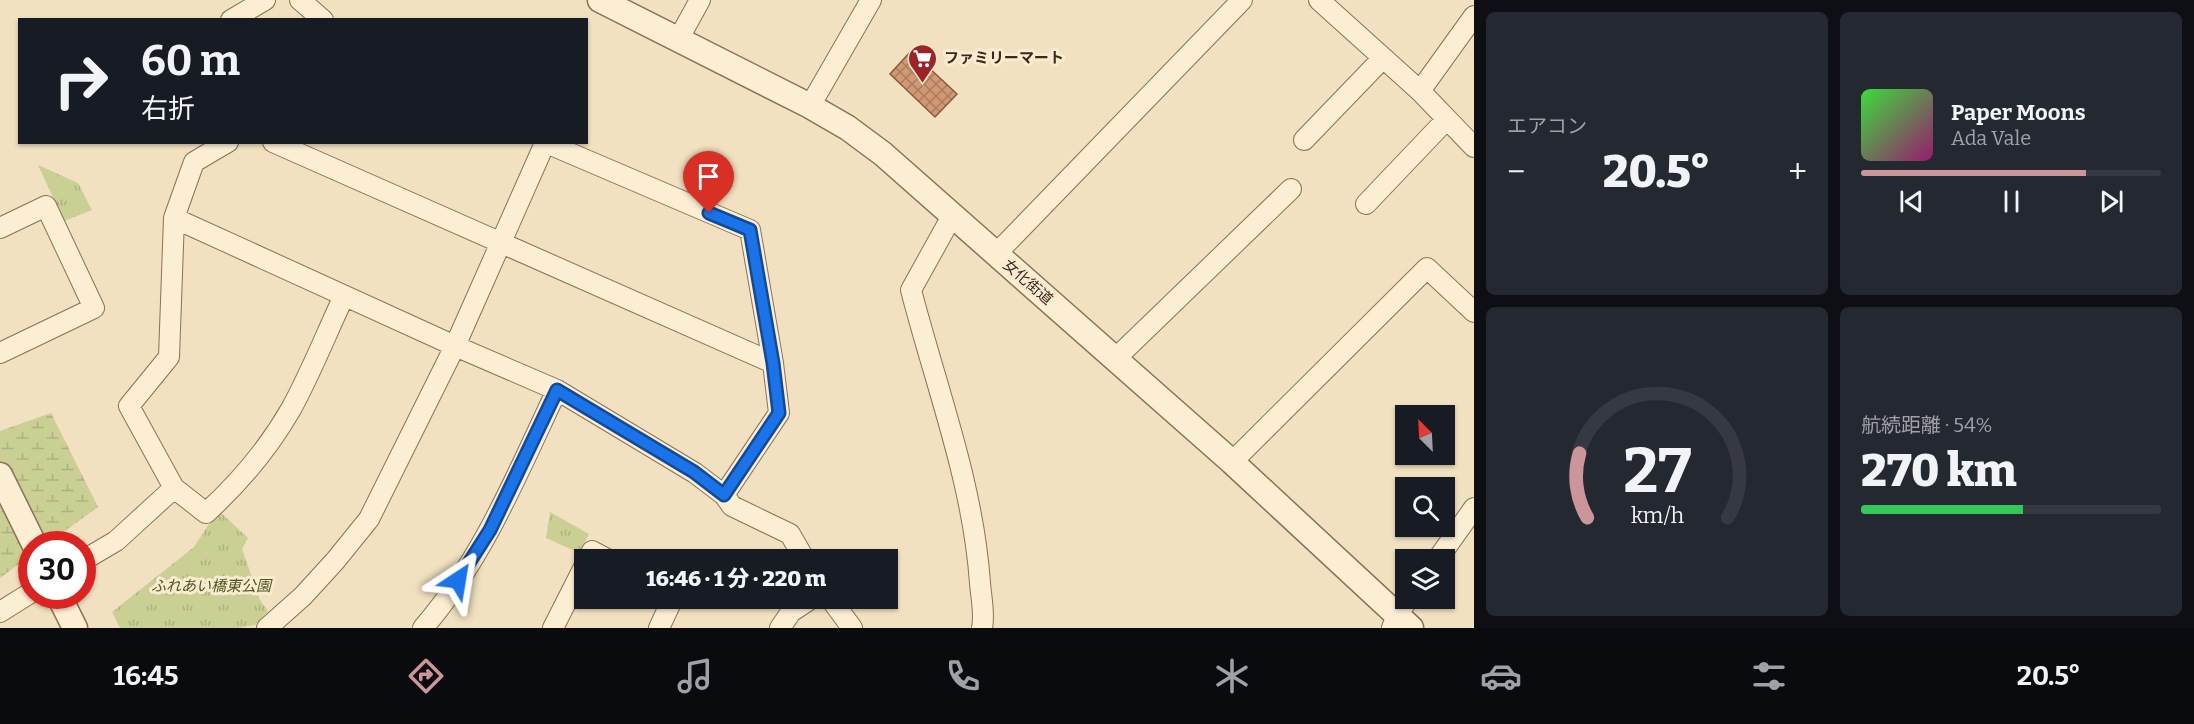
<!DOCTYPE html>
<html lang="ja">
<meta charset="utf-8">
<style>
:root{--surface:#171b24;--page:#242831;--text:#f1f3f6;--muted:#9ea1a6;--line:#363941;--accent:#cc9599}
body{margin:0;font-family:Bitter,"Noto Sans JP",serif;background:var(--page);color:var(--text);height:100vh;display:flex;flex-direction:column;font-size:22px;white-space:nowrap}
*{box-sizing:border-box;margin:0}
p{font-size:20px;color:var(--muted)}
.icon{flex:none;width:33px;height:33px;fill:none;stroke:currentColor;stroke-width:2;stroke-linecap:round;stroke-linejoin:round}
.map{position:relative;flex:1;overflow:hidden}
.details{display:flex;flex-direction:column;gap:12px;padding:12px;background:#0d0f14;width:720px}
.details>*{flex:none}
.top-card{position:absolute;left:18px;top:18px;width:570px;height:126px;border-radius:0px;box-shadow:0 2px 4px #0004;background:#171b24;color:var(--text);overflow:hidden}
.needle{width:39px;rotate:336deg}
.tools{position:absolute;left:1395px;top:405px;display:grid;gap:12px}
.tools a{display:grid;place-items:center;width:60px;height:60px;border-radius:0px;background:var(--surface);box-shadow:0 2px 4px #0004;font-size:30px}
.speed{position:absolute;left:18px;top:531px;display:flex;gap:12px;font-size:30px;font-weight:700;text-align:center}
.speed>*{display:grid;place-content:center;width:78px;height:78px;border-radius:50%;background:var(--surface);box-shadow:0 2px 4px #0004;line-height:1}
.speed .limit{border:9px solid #d22;background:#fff;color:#111}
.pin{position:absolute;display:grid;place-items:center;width:51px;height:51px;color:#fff;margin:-62px -26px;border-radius:50% 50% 50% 0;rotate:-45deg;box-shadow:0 0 6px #0007}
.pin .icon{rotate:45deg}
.me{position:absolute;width:66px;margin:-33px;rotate:33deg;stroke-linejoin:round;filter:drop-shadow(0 0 4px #0008)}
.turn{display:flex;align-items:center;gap:21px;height:126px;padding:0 24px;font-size:27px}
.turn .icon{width:78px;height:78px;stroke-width:2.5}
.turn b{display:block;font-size:42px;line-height:51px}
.big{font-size:45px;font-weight:800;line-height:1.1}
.details .card{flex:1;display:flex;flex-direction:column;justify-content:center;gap:9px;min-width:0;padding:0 21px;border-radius:9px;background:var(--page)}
.details .dial{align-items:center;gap:0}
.dial svg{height:156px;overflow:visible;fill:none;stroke:var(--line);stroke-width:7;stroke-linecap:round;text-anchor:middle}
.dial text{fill:var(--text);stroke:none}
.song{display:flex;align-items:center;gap:18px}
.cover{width:72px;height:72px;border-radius:9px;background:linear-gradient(135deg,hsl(120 70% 55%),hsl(320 70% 35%))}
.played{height:6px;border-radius:3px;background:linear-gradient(90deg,var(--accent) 75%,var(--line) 75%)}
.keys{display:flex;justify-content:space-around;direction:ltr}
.heat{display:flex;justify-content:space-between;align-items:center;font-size:33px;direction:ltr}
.charge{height:9px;border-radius:4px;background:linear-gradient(90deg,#34c759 54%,var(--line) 0)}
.details .tiles{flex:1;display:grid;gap:12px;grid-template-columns:repeat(2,1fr)}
.trip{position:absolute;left:574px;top:549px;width:324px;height:60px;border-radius:0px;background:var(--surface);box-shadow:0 2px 4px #0004;font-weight:800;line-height:60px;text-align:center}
.tabs{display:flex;height:96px;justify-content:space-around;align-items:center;background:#090b0e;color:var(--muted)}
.tabs .icon{width:42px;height:42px}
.tabs .active{color:var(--accent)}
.tabs b{font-size:27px;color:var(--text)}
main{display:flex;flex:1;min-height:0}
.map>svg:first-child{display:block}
</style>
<main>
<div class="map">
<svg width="1474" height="628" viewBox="0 0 1474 628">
<defs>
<pattern id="wetland-marsh" width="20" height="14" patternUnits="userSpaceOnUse" patternTransform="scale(1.5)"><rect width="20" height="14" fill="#cacf93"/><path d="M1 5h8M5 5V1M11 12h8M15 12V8" fill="none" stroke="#aeb27e"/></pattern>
<pattern id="park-tufts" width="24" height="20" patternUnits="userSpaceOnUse" patternTransform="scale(1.5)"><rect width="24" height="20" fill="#cacf93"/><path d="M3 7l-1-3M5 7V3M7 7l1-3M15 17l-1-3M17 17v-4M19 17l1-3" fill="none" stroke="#aeb27e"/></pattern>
<pattern id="building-cross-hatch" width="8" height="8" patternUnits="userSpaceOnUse" patternTransform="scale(1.5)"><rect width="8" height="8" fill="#d19873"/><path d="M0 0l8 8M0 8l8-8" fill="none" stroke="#ab7c5e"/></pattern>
</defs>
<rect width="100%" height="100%" fill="#f1e1c0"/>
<path fill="url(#wetland-marsh)" d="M51,413L98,507L47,544H32L31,555L0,578V431Z"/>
<path fill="url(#park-tufts)" d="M38,165L78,183L92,210L64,221Z
M218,510L248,538L242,549L260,600L268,611L255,625L239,628H120L112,612L194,547Z
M550,512L589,534L579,553L546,538Z"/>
<path fill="url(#building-cross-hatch)" stroke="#8c593b" stroke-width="1.5" d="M911,51L957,94L935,117L890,74Z"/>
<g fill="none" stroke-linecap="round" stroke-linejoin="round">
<defs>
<path id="minor" d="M300,0L323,20
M1319,0L1420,91L1474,147
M231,20L265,0
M678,40L700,0
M1420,91L1474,16
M810,106L871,0
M1304,140L1383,58
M228,142L194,162L174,218L169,357L129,406L174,488L206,513C239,483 268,449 291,409C310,375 327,332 344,296
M273,142L773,363
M544,142L750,230L773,363L779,413L724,495
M1366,204L1447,119
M952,216L911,290C936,387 973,482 980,583C981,597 985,614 982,628
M174,218L455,346L557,390L695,473L724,495L732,506L790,534L805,560
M0,228L46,206L94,308L0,353
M996,254L1242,0
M1115,359L1291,189
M1232,462L1427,268L1474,312
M588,560L592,551L609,560
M1437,560L1474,508
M82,561L116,541L174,488
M830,598L852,628
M0,612L32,592
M267,628L303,596L335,561L369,519L455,346L545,143
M423,628C483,559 518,472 557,390
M553,628L585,565
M659,628L673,598
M780,628L791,612L812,598
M1392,628L1397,615L1409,598"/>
<path id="tertiary" d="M600,0L810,106L848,128L883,154L1232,462L1411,628
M0,475L34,544
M59,596L75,628"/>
</defs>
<use href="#minor" stroke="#8b7156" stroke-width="22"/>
<use href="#tertiary" stroke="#8b7156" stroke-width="27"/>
<use href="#minor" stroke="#fbeed3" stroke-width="20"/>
<use href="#tertiary" stroke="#fbeed3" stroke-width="24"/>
</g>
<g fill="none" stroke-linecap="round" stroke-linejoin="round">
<defs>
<path id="route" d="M458,580L490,530L557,390L694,472L724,495L779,413L773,363L750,230L709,213"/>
</defs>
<use href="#route" stroke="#114b97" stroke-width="15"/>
<use href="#route" stroke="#1a73e8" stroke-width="10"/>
</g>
<defs>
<symbol id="supermarket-pin" viewBox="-11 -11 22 30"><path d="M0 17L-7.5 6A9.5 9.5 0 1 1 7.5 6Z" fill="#9e2327" stroke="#f8ebd0"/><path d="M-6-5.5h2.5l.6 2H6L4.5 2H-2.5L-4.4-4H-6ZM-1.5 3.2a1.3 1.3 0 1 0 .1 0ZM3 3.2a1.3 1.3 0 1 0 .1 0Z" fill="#fff"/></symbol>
</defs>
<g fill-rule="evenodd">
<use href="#supermarket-pin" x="906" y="42" width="33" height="45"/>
</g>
<g text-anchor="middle" stroke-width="6" stroke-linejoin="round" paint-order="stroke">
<g font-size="15" font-weight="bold" fill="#39291c" stroke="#f8ebd0" text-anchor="start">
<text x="944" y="63">ファミリーマート</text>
</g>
<g font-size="15" fill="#39291c" stroke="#f8ebd0">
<text transform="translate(1028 282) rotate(41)" y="5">女化街道</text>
</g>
<g font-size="15" font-style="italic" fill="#4b5721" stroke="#f8ebd0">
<text x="211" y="591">ふれあい橋東公園</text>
</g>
</g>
</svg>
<div class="tools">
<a><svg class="needle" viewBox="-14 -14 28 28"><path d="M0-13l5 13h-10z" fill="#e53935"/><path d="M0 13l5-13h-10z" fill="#9ea1a6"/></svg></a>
<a><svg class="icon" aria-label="search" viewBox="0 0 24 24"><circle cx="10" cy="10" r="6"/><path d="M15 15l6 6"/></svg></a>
<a><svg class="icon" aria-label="layers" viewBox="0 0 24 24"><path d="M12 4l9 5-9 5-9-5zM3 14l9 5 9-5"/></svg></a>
</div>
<div class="speed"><div class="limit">30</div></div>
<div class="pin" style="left:709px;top:213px;background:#d93025"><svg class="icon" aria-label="arrive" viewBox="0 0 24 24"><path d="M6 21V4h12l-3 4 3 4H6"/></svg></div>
<svg class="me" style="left:458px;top:580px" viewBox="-20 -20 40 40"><path d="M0-17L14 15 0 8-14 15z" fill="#1a73e8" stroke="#fff" stroke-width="4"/></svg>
<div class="trip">16:46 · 1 分 · 220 m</div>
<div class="top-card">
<div class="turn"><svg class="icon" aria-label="right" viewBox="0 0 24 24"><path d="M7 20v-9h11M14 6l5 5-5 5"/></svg><div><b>60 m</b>右折</div></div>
</div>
</div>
<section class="details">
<div class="tiles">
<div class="card"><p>エアコン</p>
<div class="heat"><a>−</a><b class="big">20.5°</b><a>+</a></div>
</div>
<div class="card">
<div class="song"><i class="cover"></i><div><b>Paper Moons</b><p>Ada Vale</p></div></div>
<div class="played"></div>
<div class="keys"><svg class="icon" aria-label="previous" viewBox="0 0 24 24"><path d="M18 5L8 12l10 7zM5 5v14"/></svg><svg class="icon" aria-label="pause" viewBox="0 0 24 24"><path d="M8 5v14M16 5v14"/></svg><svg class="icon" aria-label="next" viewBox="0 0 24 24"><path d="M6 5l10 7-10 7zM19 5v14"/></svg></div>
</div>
<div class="card dial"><svg viewBox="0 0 100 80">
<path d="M14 69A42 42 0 1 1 86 69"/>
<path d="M14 69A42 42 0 0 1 10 36" stroke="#cc9599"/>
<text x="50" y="56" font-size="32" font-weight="700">27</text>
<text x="50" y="72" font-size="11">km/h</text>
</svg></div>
<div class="card"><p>航続距離 · 54%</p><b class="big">270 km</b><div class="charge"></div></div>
</div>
</section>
</main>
<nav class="tabs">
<b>16:45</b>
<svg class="icon active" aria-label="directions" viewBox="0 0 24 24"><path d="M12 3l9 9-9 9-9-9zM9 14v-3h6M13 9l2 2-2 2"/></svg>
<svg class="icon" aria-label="music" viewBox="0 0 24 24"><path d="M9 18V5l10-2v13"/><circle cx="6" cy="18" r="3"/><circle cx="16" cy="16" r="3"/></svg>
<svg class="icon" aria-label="phone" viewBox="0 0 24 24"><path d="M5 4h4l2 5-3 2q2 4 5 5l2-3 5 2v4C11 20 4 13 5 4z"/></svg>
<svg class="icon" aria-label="climate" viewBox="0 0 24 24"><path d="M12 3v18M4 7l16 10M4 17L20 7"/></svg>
<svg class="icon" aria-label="car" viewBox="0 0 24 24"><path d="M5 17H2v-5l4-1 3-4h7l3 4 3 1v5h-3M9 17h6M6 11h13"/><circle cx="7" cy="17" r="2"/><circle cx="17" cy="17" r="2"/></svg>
<svg class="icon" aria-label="filters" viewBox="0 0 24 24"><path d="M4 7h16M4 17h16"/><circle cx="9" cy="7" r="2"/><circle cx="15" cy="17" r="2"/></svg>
<b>20.5°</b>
</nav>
